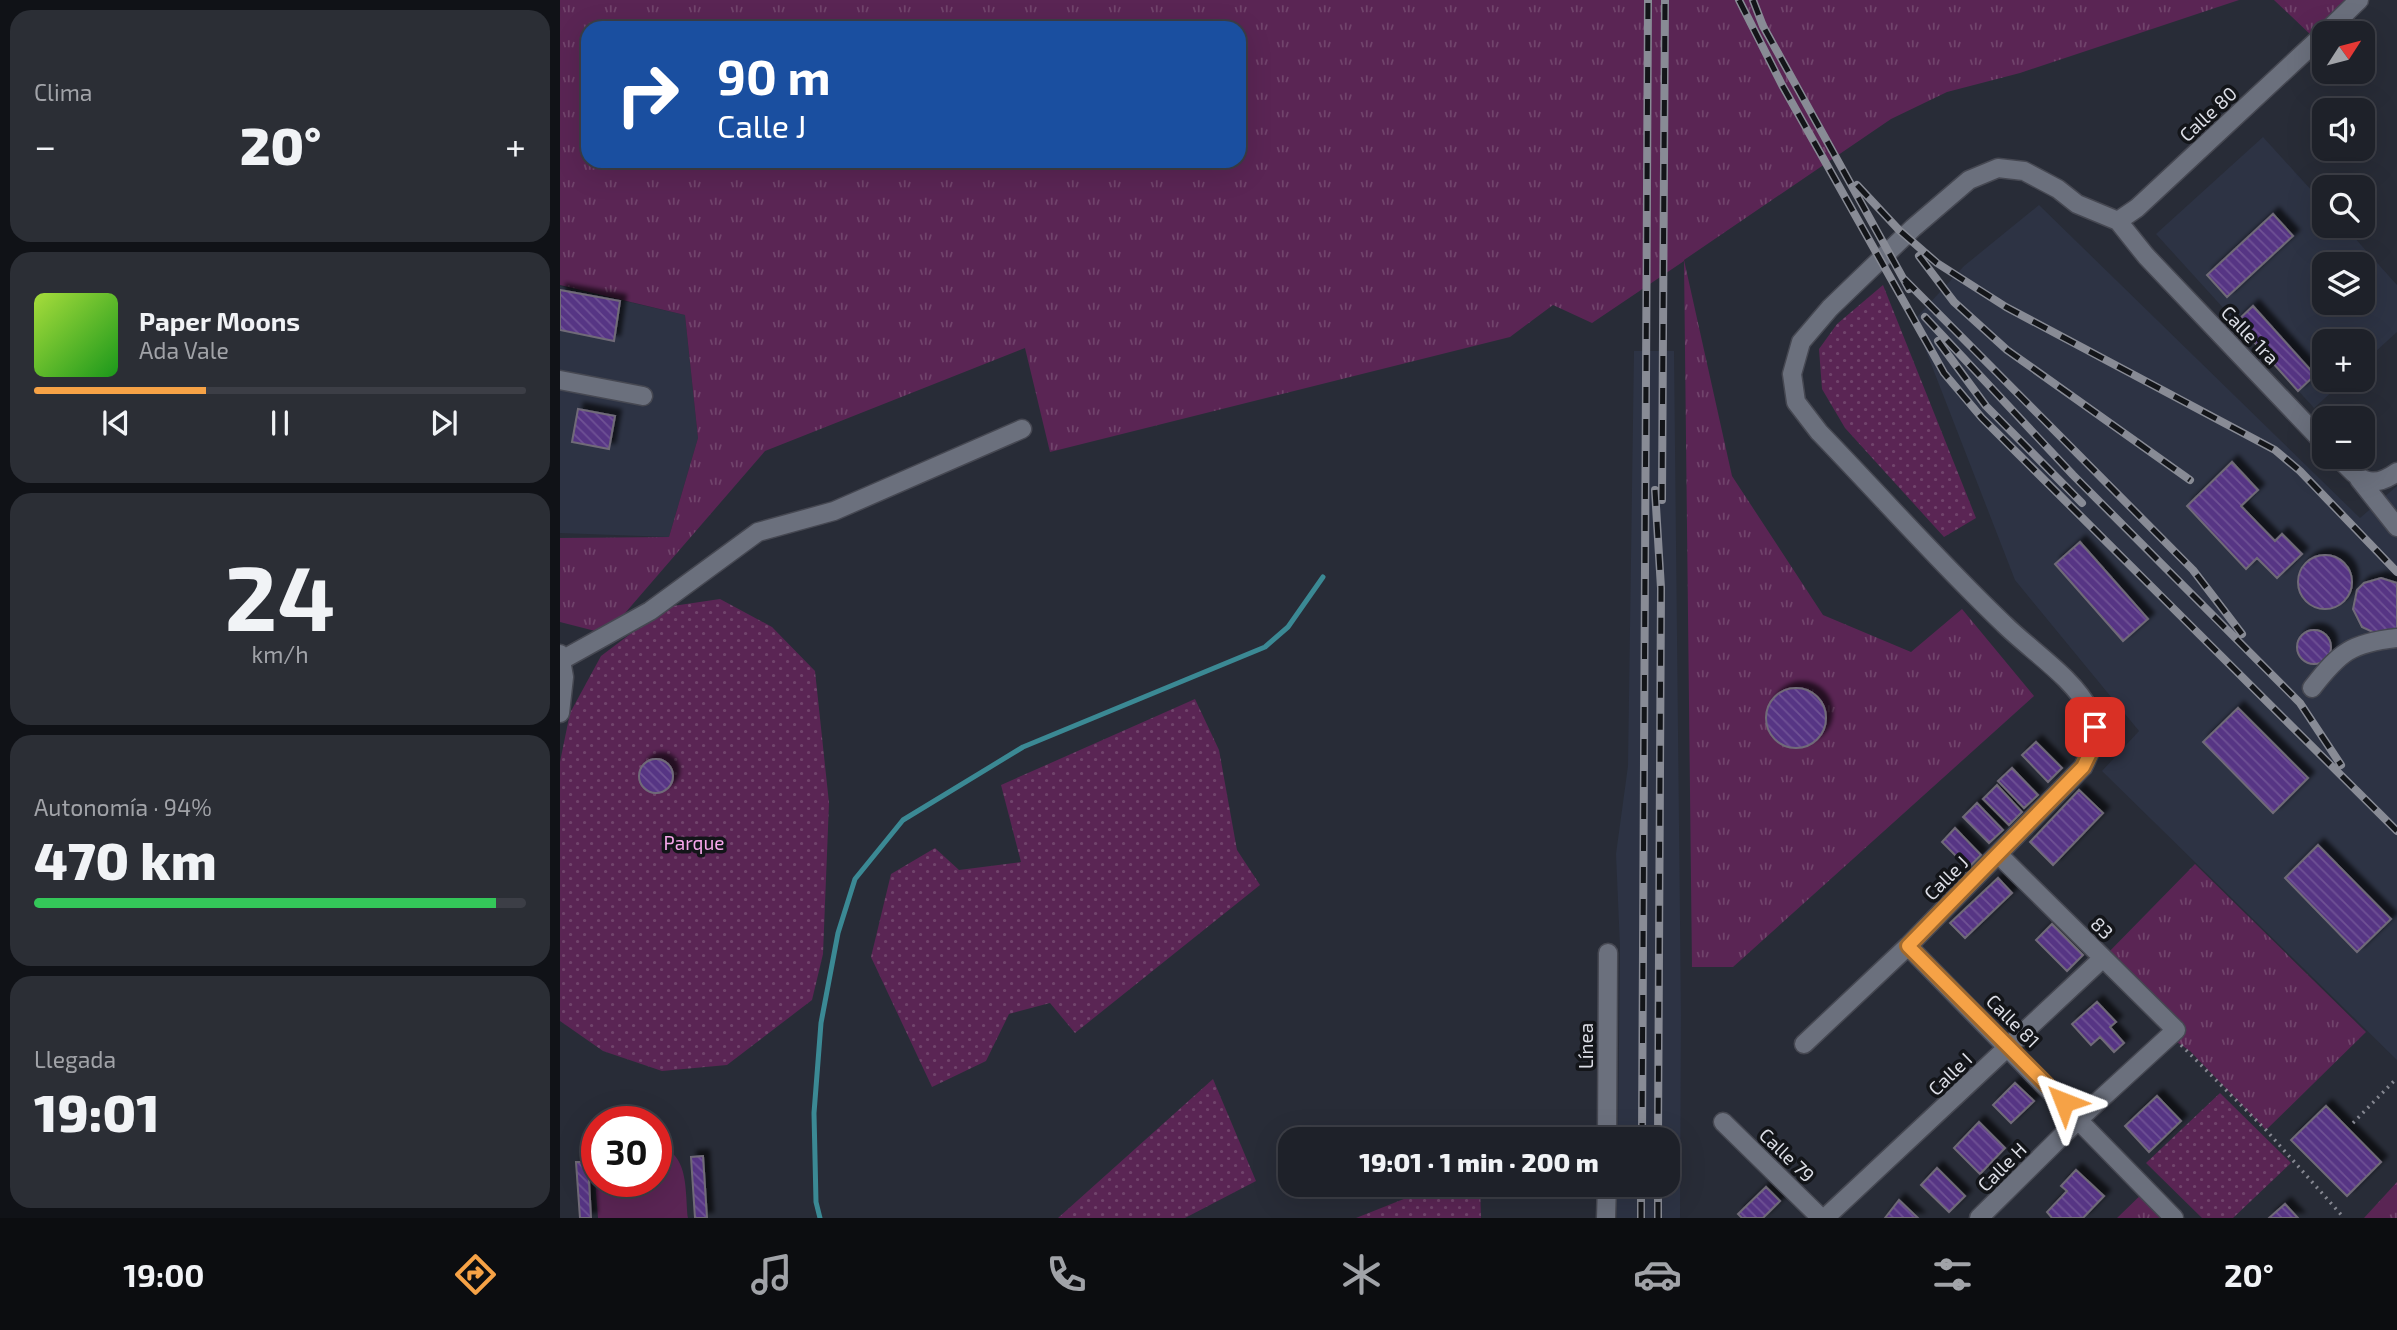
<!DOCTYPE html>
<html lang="es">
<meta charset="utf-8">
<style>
:root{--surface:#1e2129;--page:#2b2e35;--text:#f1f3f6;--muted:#a1a3a8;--line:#3c3e46;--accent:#f6a246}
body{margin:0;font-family:"Exo 2",sans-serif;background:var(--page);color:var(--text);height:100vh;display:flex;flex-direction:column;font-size:26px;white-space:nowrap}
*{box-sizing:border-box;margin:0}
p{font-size:23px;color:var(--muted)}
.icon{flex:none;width:38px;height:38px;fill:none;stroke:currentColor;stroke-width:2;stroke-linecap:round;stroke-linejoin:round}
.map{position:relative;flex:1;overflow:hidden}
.drawer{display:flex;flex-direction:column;gap:10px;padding:10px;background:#101217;width:560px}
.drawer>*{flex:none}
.guide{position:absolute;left:21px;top:21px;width:665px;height:147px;border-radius:21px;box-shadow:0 7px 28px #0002,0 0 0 2px var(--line);background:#1a4fa0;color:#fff;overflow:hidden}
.needle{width:46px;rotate:54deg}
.controls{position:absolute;left:1752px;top:21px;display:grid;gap:14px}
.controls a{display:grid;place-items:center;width:63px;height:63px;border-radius:14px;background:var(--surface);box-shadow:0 7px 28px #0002,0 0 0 2px var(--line);font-size:35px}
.speed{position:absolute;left:21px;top:1106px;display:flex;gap:14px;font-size:35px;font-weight:700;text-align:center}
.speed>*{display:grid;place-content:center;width:91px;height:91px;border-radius:50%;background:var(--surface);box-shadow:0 7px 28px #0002,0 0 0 2px var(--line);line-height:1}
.speed .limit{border:10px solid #d22;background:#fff;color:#111}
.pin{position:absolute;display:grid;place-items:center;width:60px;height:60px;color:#fff;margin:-30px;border-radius:14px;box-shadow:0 4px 10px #0006}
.me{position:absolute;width:77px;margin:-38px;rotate:315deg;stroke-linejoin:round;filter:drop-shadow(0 0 5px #0008)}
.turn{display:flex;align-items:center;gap:24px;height:147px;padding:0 21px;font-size:32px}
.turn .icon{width:91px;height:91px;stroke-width:2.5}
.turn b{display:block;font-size:49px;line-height:60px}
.big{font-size:52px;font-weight:800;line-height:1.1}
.drawer .card{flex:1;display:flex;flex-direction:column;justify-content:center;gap:10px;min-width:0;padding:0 24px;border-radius:21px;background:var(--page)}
.drawer .dial{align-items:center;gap:0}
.dial b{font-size:91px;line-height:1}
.song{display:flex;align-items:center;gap:21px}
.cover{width:84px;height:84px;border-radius:10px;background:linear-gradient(135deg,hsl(80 70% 55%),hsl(120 70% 35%))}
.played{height:7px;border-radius:4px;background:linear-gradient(90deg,var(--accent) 35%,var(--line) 35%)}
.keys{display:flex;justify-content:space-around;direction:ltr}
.heat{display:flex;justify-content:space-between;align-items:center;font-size:38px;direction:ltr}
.charge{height:10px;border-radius:5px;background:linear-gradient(90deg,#34c759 94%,var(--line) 0)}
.trip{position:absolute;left:718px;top:1127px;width:402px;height:70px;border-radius:21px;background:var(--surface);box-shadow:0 7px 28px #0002,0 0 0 2px var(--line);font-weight:800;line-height:70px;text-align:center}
.dock{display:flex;height:112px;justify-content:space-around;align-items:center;background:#0c0d10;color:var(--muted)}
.dock .icon{width:49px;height:49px}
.dock .selected{color:var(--accent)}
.dock b{font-size:32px;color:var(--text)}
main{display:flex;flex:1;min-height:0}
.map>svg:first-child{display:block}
</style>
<main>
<section class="drawer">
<div class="card"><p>Clima</p>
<div class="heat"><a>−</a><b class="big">20°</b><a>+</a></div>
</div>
<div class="card">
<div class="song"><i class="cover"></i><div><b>Paper Moons</b><p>Ada Vale</p></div></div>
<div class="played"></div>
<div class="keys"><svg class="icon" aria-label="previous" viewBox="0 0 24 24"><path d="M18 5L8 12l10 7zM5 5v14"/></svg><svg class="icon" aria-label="pause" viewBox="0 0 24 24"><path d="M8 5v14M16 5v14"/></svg><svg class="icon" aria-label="next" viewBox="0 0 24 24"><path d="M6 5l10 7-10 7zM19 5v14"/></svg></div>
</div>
<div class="card dial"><b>24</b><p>km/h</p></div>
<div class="card"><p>Autonomía · 94%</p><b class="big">470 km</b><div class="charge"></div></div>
<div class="card"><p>Llegada</p><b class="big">19:01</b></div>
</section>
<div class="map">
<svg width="1837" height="1218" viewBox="0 0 1837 1218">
<defs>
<pattern id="grass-tufts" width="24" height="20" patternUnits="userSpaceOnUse" patternTransform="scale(1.75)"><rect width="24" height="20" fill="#5a2554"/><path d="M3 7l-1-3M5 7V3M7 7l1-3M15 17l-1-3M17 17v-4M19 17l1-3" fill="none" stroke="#71446c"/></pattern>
<pattern id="park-dots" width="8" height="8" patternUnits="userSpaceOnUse" patternTransform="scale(1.75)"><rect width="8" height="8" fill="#5a2554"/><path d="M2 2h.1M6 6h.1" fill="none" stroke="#71446c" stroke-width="1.8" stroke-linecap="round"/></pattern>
<pattern id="building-back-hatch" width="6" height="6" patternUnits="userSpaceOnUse" patternTransform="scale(1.75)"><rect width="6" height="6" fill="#573584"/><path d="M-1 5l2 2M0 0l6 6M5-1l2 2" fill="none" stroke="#6f5295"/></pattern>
<filter id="shadow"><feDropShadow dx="6" dy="-6" stdDeviation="2" flood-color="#0009"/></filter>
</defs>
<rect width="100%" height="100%" fill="#282c37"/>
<path fill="#2d3344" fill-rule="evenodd" d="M1703,137L1764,204V226H1784L1837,285V332L1803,363L1802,341H1764V380H1785L1754,408L1596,234ZM1764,264H1802V303H1764Z
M1479,205L1800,518L1837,486V1060L1542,771L1579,731L1455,580L1354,320L1404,266Z
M0,286L125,315L138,438L109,537L0,533Z
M1074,351H1114L1121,1015L1120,1218H1057V1185H1108V1139H1058L1060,947L1056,854L1068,766Z"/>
<path fill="url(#grass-tufts)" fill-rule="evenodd" d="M0,0H1679L1460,73L1387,92L1331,119L1124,260L1172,476L1263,615L1351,652L1402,609L1474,696L1173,967H1132L1124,261L1032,323L993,305L950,337L490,452L465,348L205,451L47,634L0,622V538L109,537L138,438L125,315L0,285ZM28,28H679V161H28Z
M1714,0H1793L1752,36Z
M1635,864L1806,1032L1706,1130L1630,1051L1608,1036L1616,1031L1543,958Z
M1837,1182V1218H1804Z
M1587,1189L1614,1218H1557Z"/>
<path fill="url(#park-dots)" d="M1323,285L1416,518L1384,537L1285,428L1262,389L1259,349L1277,324Z
M160,599L212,627L255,671L269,803L263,954L252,1000L167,1065L102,1071L43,1051L0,1021V762L10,713L41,656L106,607Z
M635,699L659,750L677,850L700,885L515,1033L490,1003L449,1014L426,1061L372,1087L311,957L331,874L375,848L399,870L461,862L441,785Z
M653,1079L696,1181L625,1218H498Z
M1660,1093L1731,1163L1673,1218H1642L1586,1163Z
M879,1185H920L921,1218H796Z"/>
<path fill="#5a2554" d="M96,1147C130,1150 125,1193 128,1218H38L34,1168L37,1161V1181H96Z"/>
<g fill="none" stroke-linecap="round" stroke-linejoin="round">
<path stroke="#3b8994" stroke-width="5" d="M260,1218L256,1202L254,1113L261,1023L278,933L295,879L343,820L463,747L705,647L728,627L763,577"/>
</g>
<path fill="url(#building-back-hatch)" stroke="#706b78" stroke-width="2" filter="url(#shadow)" d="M1713,214L1733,236L1667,297L1647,275Z
M0,290L60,301L54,341L0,330Z
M1693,306L1755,375L1738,391L1676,322Z
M18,409L55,416L49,449L12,442Z
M1672,462L1698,490L1681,506L1715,541L1722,534L1742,554L1717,578L1697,558L1686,569L1627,506Z
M1520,542L1588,619L1563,641L1495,564Z
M1738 582a27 27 0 1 1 54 0a27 27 0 1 1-54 0Z
M1821,578L1837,583V630L1819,635L1802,627L1793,609L1797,590L1804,583Z
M1737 647a17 17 0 1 1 34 0a17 17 0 1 1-34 0Z
M1206 718a30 30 0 1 1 60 0a30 30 0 1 1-60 0Z
M1678,708L1748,778L1713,813L1643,742Z
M1476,742L1502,768L1488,782L1462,755Z
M79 776a17 17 0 1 1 34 0a17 17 0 1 1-34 0Z
M1452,768L1478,795L1464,808L1438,781Z
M1437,785L1462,812L1449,825L1423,799Z
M1519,790L1543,813L1493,865L1470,842Z
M1417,803L1443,830L1429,843L1403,817Z
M1395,828L1421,855L1408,868L1382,842Z
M1758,845L1831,919L1797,952L1725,878Z
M1438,878L1452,893L1405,938L1390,923Z
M1492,924L1523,955L1507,971L1476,940Z
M1537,1002L1556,1022L1550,1027L1564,1043L1554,1052L1540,1037L1531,1045L1512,1024Z
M1455,1083L1474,1101L1451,1123L1433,1105Z
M1597,1096L1621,1121L1589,1152L1565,1126Z
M1766,1106L1821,1162L1787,1196L1731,1140Z
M1419,1122L1445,1148L1420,1174L1394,1148Z
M143,1156L147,1218H135L131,1157Z
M16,1162H28L31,1218H20Z
M1377,1168L1405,1196L1389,1212L1361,1185Z
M1516,1170L1544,1196L1523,1218H1492L1487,1212L1507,1191L1501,1186Z
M1206,1187L1220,1201L1203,1218H1182L1178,1214Z
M1339,1200L1358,1218H1325Z
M1725,1204L1738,1218H1709Z"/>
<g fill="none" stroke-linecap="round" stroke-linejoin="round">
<defs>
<path id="minor" d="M1765,33L1799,0
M1558,221L1577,208L1764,34
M0,380L83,396
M1778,457C1798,478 1809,492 1837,472
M1799,479L1837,527
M0,654L4,677L0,713
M2,660L90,611L198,532L274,511L462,429
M1752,688C1780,652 1791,643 1837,638
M1348,946L1614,1218
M1244,1044L1348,946L1523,767C1532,749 1540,730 1530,711C1514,678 1470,650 1444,624C1380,563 1321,496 1259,432L1236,402L1232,374L1241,342L1270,308L1353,228L1409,180L1438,168L1464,171L1498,189L1517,204L1558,221L1586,256L1764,443
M1163,1122L1261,1218
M1047,1139L1048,953
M1046,1218L1047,1185
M1265,1218L1543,958
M1419,1218L1520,1118L1616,1030L1439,855"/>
</defs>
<use href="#minor" stroke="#464852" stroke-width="21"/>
<path stroke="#858791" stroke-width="3.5" stroke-dasharray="2 5" stroke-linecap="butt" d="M1621,1045L1706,1130L1784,1218
M1793,1123L1837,1078"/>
<use href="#minor" stroke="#6b707d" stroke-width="18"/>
<defs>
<path id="rail" d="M1179,0L1222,85L1384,373L1422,418L1837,831
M1193,0L1203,26L1349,289
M1297,185L1339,230L1377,263L1446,307L1715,450L1740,471L1837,572
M1359,256L1394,302L1447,350L1630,480
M1344,279L1633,570L1682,634
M1365,317L1513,475L1740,703L1781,765
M1378,341L1426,406L1522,503
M1095,490L1101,588L1098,1139
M1102,500L1105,0
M1082,1139L1088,0
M1081,1218V1185
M1098,1218V1185"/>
</defs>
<use href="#rail" stroke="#888b95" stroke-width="8"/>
<use href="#rail" stroke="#131519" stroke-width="5" stroke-dasharray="16" stroke-linecap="butt"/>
</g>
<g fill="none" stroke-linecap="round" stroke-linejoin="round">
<defs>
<path id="route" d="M1504,1102L1348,946L1523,767L1533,747L1535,727"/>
</defs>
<use href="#route" stroke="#a0692e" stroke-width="18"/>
<use href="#route" stroke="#f6a246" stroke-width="12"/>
</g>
<g text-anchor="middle" stroke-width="7" stroke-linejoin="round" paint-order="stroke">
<g font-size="19" fill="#dbdde5" stroke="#131519">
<text transform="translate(1648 114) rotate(-43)" y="7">Calle 80</text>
<text transform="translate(1690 335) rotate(46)" y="7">Calle 1ra</text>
<text transform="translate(1386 878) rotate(-45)" y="7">Calle J</text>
<text transform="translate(1542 928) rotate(45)" y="7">83</text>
<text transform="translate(1453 1021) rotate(45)" y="7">Calle 81</text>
<text transform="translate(1026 1046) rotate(-90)" y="7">Línea</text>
<text transform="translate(1390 1074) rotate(-44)" y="7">Calle I</text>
<text transform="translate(1227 1155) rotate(44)" y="7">Calle 79</text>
<text transform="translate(1442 1167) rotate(-45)" y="7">Calle H</text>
</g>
<g font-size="19" fill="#f7a7eb" stroke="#131519">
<text x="134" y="850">Parque</text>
</g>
</g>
</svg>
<div class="controls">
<a><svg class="needle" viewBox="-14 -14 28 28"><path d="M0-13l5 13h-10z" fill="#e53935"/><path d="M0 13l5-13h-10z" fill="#a1a3a8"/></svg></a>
<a><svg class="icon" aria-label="sound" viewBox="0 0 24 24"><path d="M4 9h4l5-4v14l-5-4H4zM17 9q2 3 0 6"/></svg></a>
<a><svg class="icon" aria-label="search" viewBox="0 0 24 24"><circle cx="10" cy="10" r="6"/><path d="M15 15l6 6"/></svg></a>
<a><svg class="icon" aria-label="layers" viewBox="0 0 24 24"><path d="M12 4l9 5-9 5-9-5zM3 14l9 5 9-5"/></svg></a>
<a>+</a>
<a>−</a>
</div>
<div class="speed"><div class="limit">30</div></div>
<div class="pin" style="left:1535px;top:727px;background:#d93025"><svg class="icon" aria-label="arrive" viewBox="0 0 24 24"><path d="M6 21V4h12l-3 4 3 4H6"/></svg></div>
<svg class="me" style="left:1504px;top:1102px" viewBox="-20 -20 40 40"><path d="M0-17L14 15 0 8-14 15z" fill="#f6a246" stroke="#fff" stroke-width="4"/></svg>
<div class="trip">19:01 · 1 min · 200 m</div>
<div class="guide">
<div class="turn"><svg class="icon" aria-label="right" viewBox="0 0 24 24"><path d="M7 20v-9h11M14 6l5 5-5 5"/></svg><div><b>90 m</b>Calle J</div></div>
</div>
</div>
</main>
<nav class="dock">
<b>19:00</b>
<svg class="icon selected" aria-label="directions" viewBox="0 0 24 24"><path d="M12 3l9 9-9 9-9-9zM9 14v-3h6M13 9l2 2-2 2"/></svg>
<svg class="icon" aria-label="music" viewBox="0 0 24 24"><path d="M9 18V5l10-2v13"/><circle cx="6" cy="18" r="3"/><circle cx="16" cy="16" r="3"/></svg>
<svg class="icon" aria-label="phone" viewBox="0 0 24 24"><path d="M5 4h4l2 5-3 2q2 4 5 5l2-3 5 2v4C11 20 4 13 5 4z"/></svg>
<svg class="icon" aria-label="climate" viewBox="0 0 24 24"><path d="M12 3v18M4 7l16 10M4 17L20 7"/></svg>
<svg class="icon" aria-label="car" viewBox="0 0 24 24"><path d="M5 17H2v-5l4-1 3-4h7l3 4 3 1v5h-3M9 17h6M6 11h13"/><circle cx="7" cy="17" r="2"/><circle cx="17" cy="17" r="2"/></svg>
<svg class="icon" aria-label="filters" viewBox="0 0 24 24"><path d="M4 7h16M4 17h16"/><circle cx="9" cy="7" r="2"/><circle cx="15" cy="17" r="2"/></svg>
<b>20°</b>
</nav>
